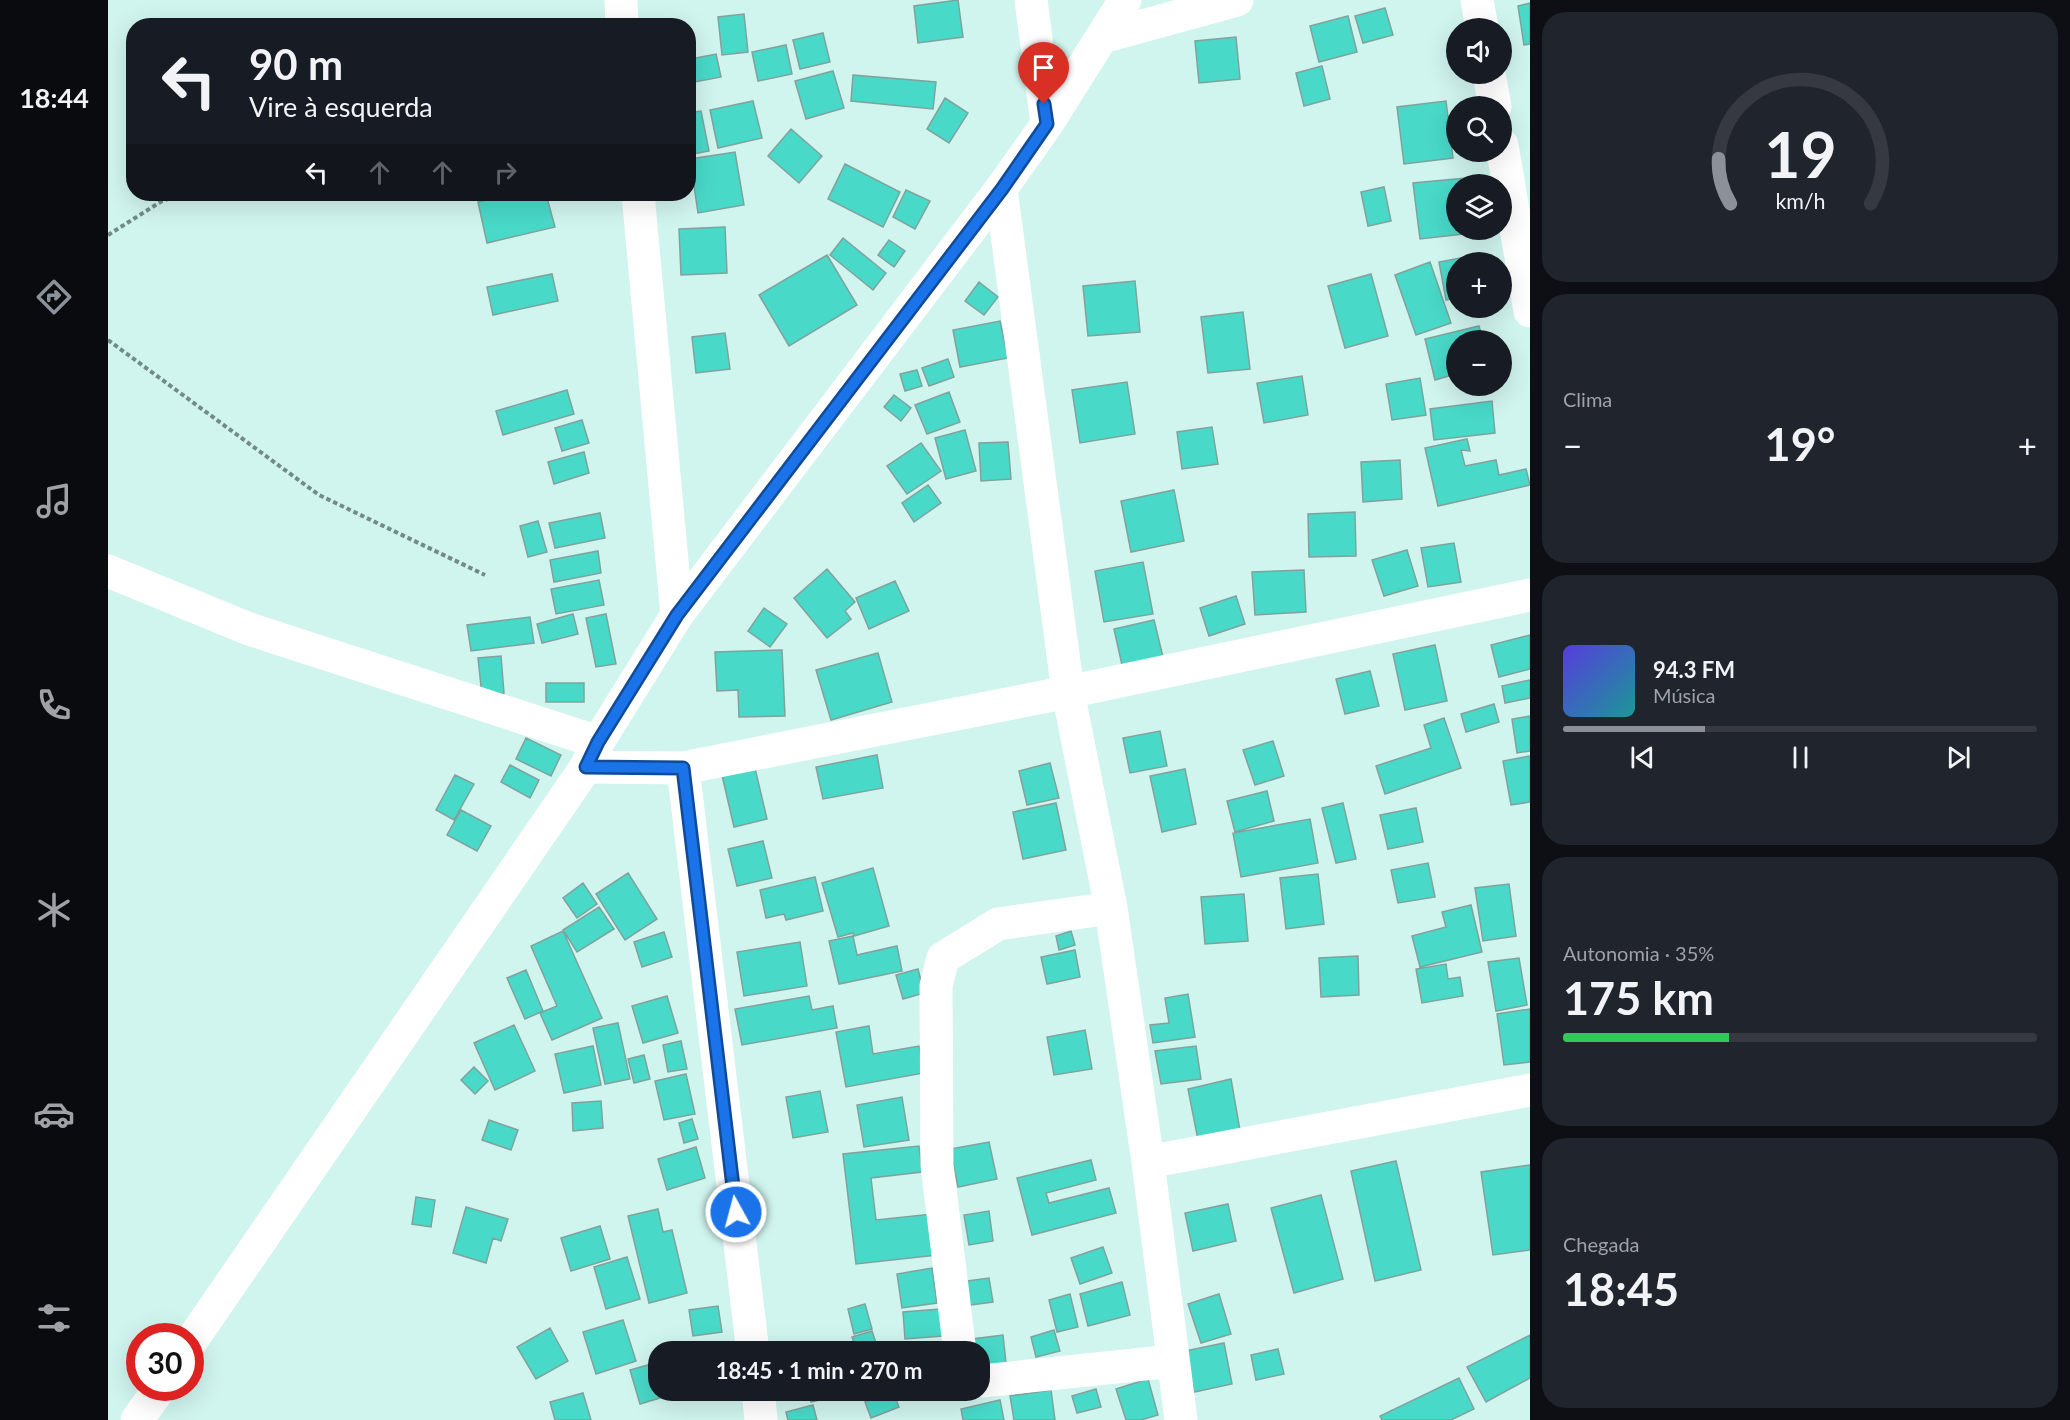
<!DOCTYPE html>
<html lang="pt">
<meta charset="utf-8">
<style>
:root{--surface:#171b24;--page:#20242c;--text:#f1f3f6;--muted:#9ea1a6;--line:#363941;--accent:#8c9099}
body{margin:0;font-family:Lato,sans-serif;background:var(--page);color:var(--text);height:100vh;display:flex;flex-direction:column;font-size:22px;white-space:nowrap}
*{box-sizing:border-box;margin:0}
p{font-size:20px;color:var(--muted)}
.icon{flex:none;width:33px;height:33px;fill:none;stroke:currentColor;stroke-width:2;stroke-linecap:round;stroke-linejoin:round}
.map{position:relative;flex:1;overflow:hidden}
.panel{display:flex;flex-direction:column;gap:12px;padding:12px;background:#0d0f14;width:540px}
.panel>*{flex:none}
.guide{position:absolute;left:18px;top:18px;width:570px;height:183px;border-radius:24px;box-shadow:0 6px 24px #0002;background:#171b24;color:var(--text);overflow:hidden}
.buttons{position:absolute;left:1338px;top:18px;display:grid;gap:12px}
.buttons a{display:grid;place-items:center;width:66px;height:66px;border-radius:50%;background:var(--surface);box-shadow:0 6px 24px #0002;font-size:30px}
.speed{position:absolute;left:18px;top:1323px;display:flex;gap:12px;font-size:30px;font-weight:700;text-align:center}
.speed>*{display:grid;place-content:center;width:78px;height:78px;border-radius:50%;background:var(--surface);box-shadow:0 6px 24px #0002;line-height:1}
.speed .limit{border:9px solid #d22;background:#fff;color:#111}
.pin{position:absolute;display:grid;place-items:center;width:51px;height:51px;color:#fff;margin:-62px -26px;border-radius:50% 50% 50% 0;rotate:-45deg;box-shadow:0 0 6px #0007}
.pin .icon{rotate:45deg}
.me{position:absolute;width:66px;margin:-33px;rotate:353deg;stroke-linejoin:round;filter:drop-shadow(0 0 4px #0008)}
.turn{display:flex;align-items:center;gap:21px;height:126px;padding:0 24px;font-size:27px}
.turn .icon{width:78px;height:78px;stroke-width:2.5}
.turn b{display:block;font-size:42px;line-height:51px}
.lanes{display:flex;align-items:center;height:57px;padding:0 24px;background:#0003;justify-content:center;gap:30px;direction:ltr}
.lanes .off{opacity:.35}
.big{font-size:45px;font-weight:700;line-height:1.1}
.panel .tile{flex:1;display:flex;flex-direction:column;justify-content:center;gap:9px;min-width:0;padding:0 21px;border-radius:24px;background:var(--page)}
.panel .dial{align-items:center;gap:0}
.dial svg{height:156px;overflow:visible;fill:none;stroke:var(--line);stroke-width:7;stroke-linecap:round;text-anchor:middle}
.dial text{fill:var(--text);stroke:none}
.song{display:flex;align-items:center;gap:18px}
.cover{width:72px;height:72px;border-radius:9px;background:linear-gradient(135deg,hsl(250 70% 55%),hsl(180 70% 35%))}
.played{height:6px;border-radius:3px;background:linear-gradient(90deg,var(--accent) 30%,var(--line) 30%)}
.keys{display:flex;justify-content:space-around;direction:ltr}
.heat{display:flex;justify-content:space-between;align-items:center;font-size:33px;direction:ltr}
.charge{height:9px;border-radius:4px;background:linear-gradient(90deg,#34c759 35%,var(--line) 0)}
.trip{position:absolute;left:540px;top:1341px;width:342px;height:60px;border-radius:24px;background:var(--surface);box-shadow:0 6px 24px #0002;font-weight:700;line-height:60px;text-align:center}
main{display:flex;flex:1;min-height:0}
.tab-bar{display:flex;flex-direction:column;width:108px;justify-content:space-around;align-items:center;background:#090b0e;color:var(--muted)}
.tab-bar .icon{width:42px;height:42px}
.tab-bar .current{color:var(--accent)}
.tab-bar b{font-size:27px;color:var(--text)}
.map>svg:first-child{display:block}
</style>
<main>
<nav class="tab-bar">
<b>18:44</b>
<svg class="icon current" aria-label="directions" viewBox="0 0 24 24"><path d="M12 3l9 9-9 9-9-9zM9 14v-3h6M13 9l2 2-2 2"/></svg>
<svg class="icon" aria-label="music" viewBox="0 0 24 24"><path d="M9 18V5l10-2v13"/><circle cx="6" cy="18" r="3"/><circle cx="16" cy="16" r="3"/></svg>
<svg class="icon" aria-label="phone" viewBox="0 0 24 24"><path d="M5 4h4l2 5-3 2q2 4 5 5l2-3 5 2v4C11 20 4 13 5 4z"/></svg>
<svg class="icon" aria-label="climate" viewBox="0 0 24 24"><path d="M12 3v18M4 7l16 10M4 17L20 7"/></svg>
<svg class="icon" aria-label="car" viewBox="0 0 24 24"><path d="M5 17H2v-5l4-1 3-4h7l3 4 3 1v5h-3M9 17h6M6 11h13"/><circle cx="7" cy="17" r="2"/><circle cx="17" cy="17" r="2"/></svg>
<svg class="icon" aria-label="filters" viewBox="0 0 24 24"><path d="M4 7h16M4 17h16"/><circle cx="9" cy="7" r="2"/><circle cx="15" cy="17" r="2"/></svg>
</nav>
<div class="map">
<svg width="1422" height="1420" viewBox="0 0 1422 1420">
<rect width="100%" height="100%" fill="#d0f4ee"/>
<path fill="#49d9c9" stroke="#80a29d" stroke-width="1.5" d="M850,0L855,37L810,43L806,6Z
M1422,3V44L1416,45L1410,6Z
M1277,8L1285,35L1255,43L1247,16Z
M636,14L640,52L614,55L610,17Z
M1240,16L1249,52L1211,62L1202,26Z
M715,33L722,62L692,69L685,40Z
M1128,37L1132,79L1091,83L1087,41Z
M678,45L684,74L650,81L644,52Z
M608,54L613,77L587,82L582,59Z
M1214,66L1222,99L1196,106L1188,73Z
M725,71L736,108L698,119L687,81Z
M745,75L828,82L825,109L743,101Z
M837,98L860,113L841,143L819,129Z
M645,101L654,138L610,148L602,110Z
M1338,101L1345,158L1296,164L1289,107Z
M593,111L601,151L580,155V113Z
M683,129L714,156L691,183L660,156Z
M627,152L636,205L590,213L582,159Z
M737,164L792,192L775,227L720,199Z
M1358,178L1359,184H1348V230H1363L1364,233L1312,239L1305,183Z
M1276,187L1283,221L1260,226L1253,192Z
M798,190L822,201L807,229L785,217Z
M406,194H438L447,227L379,243L370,202Z
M617,227L619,273L573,275L571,229Z
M735,238L778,273L765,290L722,255Z
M781,240L797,251L786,267L770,255Z
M1374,254L1376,262H1348V298L1338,300L1331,262Z
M719,255L749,305L681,346L651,295Z
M1322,262L1343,323L1308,335L1287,275Z
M444,274L450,301L385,315L379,287Z
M1263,274L1280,336L1237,348L1220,286Z
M1027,281L1032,332L980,336L975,286Z
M871,282L890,297L876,315L857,301Z
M1135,312L1142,369L1100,373L1093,317Z
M892,321L900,358L852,367L845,330Z
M1371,326L1375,340H1348V374L1327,380L1317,339Z
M617,333L622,369L588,373L584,337Z
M840,359L846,377L821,386L814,368Z
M809,370L814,386L797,391L792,374Z
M1194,376L1200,415L1156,423L1149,383Z
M1312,378L1318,415L1284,420L1278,384Z
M1019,382L1027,434L972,443L964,390Z
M459,390L466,414L395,435L388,411Z
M841,392L852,422L819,434L807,405Z
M786,395L803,408L793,421L776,407Z
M1384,401L1387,433L1326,440L1322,409Z
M474,420L481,443L454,451L447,428Z
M1104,427L1110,464L1074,469L1069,432Z
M857,430L868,471L838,479L827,438Z
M1359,439L1362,451L1353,450L1357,466L1388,460L1391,475L1418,469L1422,485L1330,506L1317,448Z
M900,442L903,479L873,481L871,443Z
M813,443L833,471L799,494L779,466Z
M476,452L481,473L446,484L440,462Z
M1292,460L1294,499L1255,502L1253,462Z
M820,485L833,503L806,522L794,503Z
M1066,490L1076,541L1023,552L1013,501Z
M1247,512L1248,556L1201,557L1200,514Z
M492,513L497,538L447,548L441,523Z
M430,521L439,552L420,557L412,526Z
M1346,543L1353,582L1320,587L1313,548Z
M1299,550L1310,586L1276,596L1264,560Z
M490,551L493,573L446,582L442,560Z
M1035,562L1045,614L996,622L987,571Z
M719,569L747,602L737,611L743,619L719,638L686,598Z
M1196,570L1198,612L1147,615L1144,572Z
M491,580L496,605L448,614L443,589Z
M787,581L801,611L761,629L748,598Z
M1128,596L1137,624L1101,636L1092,608Z
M656,608L679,624L662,647L640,631Z
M465,614L470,634L434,643L429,624Z
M498,614L508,664L488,667L478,618Z
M422,617L426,643L363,651L359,625Z
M1046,620L1055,657L1014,665L1006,629Z
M1422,635V669L1391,677L1383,645Z
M1327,645L1339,701L1297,710L1285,654Z
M674,650L677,716L631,717L630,690L609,691L607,652Z
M770,653L784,702L723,720L708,670Z
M393,656L396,693L374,696L370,658Z
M1262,671L1271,706L1237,714L1228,679Z
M1422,680V698L1397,703L1394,686Z
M438,683H476V702H438Z
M1386,704L1391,722L1358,732L1353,714Z
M1422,716V751L1409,753L1404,719Z
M1336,718L1353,768L1277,794L1268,766L1323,748L1316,725Z
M1052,731L1059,766L1022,773L1015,738Z
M418,738L453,755L443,776L408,759Z
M1165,741L1176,776L1147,785L1135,750Z
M769,755L775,788L715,799L708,767Z
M1422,756V802L1403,805L1395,761Z
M942,763L951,798L919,805L911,771Z
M646,764L659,819L626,827L613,771Z
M402,765L431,780L422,798L393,782Z
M1077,769L1088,824L1054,832L1042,776Z
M347,775L366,784L346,820L328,810Z
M1159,791L1166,821L1127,832L1119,801Z
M948,803L958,850L915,859L905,812Z
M1235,803L1248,859L1228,863L1214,808Z
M1308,808L1315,842L1280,849L1272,815Z
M353,810L383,826L369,851L339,835Z
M1202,819L1210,863L1133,877L1125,833Z
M655,841L664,878L629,886L620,849Z
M1320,863L1327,897L1290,903L1283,870Z
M765,868L781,926L746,936L745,933L730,937L714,883Z
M520,873L549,919L517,940L488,894Z
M1210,874L1216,924L1178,929L1172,878Z
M707,877L715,911L678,920L676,914L658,918L652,890Z
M475,883L489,904L469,918L455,898Z
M1401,884L1408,936L1375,941L1367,888Z
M1136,894L1140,941L1097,944L1093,897Z
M1363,905L1374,952L1312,967L1304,936L1338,927L1334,912Z
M491,907L506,929L469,952L455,930Z
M455,931L494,1018L444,1040L432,1013L449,1006L423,946Z
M963,931L967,945L951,950L948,936Z
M556,932L564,957L534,967L526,942Z
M745,936L749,955L789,946L794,971L731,984L721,941Z
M692,942L699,986L636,996L629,952Z
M967,950L972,977L939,984L933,957Z
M1250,956L1251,995L1213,997L1211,958Z
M1411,958L1419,1005L1388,1011L1380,962Z
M1338,964L1340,979L1352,977L1355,996L1314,1003L1308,969Z
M810,969L816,993L795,999L788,975Z
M418,970L435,1011L417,1019L399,978Z
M1080,994L1087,1037L1045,1043L1042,1025L1061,1023L1057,998Z
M559,996L570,1033L535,1043L524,1006Z
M701,996L704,1010L725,1006L729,1028L634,1045L627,1009Z
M1422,1009V1062L1396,1065L1389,1014Z
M510,1023L522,1079L497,1084L485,1028Z
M406,1025L427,1071L387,1090L366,1043Z
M761,1026L765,1054L811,1046L816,1073L738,1087L728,1032Z
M977,1030L984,1069L946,1075L939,1037Z
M573,1041L579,1069L560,1072L555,1045Z
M485,1046L493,1085L456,1093L447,1054Z
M1088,1046L1093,1079L1053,1084L1047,1051Z
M536,1055L542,1079L526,1083L520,1059Z
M366,1067L380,1081L367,1094L353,1080Z
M578,1074L587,1114L556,1120L547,1081Z
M1123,1079L1133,1136L1090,1140L1080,1089Z
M712,1091L720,1132L685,1138L678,1097Z
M794,1097L801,1140L756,1147L749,1105Z
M493,1101L495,1128L465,1131L464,1103Z
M584,1119L590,1139L576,1143L571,1123Z
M381,1120L410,1130L403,1150L374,1140Z
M881,1142L889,1179L850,1187L842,1149Z
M811,1146L814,1172L763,1178L768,1220L824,1214L829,1255L748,1264L735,1154Z
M588,1147L597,1178L559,1190L550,1159Z
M983,1160L988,1180L938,1193L941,1203L1001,1188L1008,1213L924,1235L909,1178Z
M1288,1161L1313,1270L1267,1281L1243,1171Z
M1422,1165V1250L1385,1255L1373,1172Z
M1213,1195L1235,1279L1186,1293L1163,1208Z
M308,1197L327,1200L323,1227L304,1224Z
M1120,1204L1128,1241L1085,1251L1077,1213Z
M358,1207L400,1219L393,1241L385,1238L378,1263L345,1253Z
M550,1209L555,1232L564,1230L579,1293L541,1303L520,1216Z
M881,1211L885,1241L861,1245L856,1215Z
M492,1226L502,1259L463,1271L453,1238Z
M995,1247L1004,1273L972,1284L963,1258Z
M519,1257L532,1299L498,1309L486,1267Z
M824,1268L829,1303L794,1308L789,1274Z
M881,1278L885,1302L855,1306L852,1282Z
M1014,1282L1022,1315L980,1326L972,1294Z
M962,1294L970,1327L949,1332L941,1300Z
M1111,1294L1123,1334L1093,1343L1080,1304Z
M757,1304L764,1329L746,1334L740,1309Z
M610,1306L614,1332L585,1336L581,1310Z
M832,1309L835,1336L797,1339L795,1312Z
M515,1320L528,1361L488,1374L475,1332Z
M442,1328L460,1361L428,1379L409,1347Z
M946,1330L952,1351L928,1357L923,1337Z
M764,1331L771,1352H727L747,1345L744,1337Z
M895,1335L898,1363L872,1366V1352H866L864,1339Z
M1422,1335V1378L1378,1402L1359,1367Z
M1116,1343L1124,1384L1086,1392L1077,1351Z
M1170,1349L1176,1374L1148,1380L1143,1355Z
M550,1362V1390H560L562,1395L532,1404L522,1370Z
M1351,1378L1366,1409L1343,1420H1274L1272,1416Z
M1040,1379L1050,1415L1033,1420H1018L1008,1389Z
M988,1389L993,1407L969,1413L964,1396Z
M700,1390H734L735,1394L703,1402Z
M943,1390L947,1420H906L902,1396Z
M785,1392L791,1407L763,1418L757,1402Z
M475,1393L483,1420H447L442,1402Z
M892,1400L896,1420H855L853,1409Z
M705,1405L709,1420H680L678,1412Z"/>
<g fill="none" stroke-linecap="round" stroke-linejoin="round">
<path stroke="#728b87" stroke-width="4" stroke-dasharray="4.5 3" stroke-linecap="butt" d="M0,235L54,201L75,194
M0,340L211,495L377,575"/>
<path stroke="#fff" stroke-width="33" d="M513,0L514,26
M923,0L939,124
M1369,0L1374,28
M994,37L1129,0
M1381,74L1387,106
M1394,145L1422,311
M893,189L960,692L1003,908L1040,1162L1422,1090
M530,194L569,615
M0,571L141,629L490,742
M478,767L575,768L960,692L1422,595
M575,768L645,1352
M1040,1162L1073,1420
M852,1352L829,1165L828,986L835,958L890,924L1003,908
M872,1380L874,1381L1065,1361
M650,1390L653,1420"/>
<path stroke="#fff" stroke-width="33" d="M82,1343L478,767L490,742L569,615L893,189L939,124L1017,0
M29,1420L52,1388"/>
</g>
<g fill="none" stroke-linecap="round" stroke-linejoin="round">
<defs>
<path id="route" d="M628,1212L575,768L478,767L490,742L569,615L894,189L939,124L936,104"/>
</defs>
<use href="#route" stroke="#114b97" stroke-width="15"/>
<use href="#route" stroke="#1a73e8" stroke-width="10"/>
</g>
</svg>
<div class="buttons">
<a><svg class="icon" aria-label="sound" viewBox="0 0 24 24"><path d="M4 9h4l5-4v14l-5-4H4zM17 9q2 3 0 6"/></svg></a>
<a><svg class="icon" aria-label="search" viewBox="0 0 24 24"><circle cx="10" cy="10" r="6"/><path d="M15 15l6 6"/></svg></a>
<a><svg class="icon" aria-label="layers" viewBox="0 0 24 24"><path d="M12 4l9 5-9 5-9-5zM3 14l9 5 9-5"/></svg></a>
<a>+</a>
<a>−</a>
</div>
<div class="speed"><div class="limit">30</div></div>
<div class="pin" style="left:936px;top:104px;background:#d93025"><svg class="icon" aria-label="arrive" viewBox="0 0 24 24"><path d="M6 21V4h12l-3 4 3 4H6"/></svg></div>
<svg class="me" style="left:628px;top:1212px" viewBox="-20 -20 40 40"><circle r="17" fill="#1a73e8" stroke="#fff" stroke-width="3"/><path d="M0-11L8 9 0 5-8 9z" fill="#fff"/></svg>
<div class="trip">18:45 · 1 min · 270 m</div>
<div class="guide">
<div class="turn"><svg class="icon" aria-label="left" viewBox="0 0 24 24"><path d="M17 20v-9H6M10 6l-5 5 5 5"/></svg><div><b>90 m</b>Vire à esquerda</div></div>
<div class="lanes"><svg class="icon" aria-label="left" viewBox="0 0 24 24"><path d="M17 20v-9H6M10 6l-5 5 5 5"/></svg><svg class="icon off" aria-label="ahead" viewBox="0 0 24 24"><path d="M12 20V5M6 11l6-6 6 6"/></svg><svg class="icon off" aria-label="ahead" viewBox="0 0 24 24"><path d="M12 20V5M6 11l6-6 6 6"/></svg><svg class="icon off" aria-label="right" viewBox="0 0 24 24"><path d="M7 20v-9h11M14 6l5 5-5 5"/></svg></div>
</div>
</div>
<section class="panel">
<div class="tile dial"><svg viewBox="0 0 100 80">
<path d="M14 69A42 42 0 1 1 86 69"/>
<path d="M14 69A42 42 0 0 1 8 46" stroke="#8c9099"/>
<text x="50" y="56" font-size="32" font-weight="700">19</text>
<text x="50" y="72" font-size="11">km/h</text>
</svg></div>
<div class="tile"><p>Clima</p>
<div class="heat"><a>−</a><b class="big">19°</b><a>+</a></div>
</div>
<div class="tile">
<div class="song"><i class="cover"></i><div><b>94.3 FM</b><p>Música</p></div></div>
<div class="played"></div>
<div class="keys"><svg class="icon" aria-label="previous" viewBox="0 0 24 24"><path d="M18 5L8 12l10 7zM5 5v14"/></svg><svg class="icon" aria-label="pause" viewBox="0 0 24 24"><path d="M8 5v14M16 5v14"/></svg><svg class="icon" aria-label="next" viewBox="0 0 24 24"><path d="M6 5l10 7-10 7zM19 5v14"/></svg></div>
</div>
<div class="tile"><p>Autonomia · 35%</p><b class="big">175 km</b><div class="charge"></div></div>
<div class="tile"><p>Chegada</p><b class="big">18:45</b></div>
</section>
</main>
